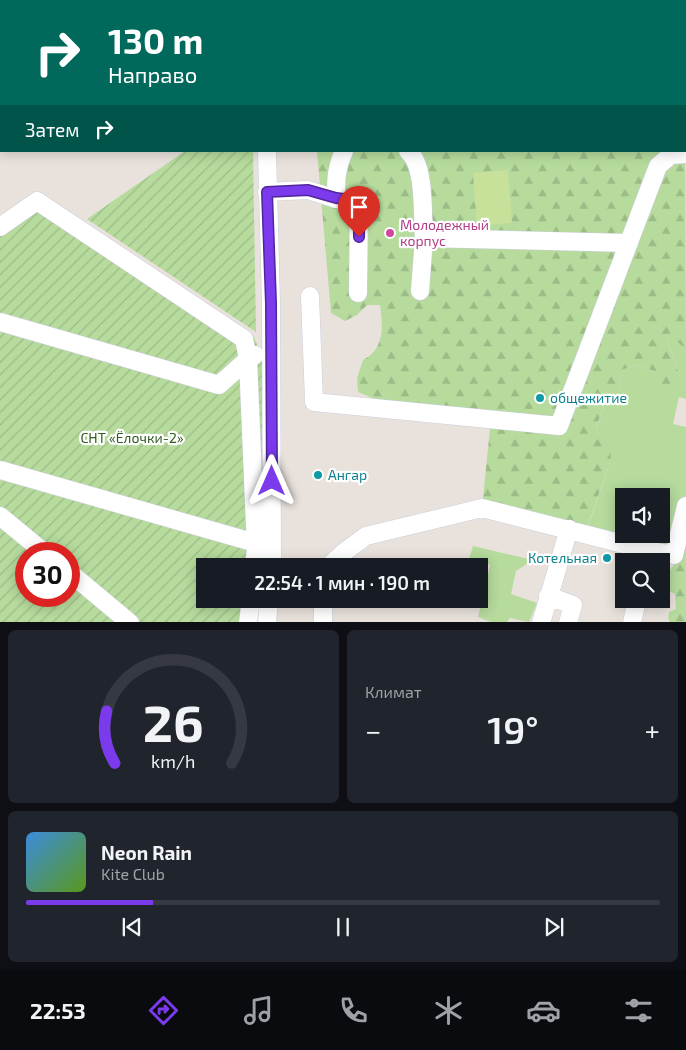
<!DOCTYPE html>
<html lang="ru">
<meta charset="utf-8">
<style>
:root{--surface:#171b24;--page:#20242c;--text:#f1f3f6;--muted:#9ea1a6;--line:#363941;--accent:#7c3aed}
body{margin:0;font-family:"Exo 2",sans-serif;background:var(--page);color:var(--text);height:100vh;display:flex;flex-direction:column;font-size:19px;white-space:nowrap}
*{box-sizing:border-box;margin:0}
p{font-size:16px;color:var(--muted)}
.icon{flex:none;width:28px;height:28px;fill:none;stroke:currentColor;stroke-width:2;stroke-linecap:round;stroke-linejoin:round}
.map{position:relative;height:622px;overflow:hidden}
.side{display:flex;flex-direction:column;gap:8px;padding:8px;background:#0d0f14;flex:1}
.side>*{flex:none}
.top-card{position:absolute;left:0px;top:0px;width:686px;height:152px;box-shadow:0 2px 12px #0003;background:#00695c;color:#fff;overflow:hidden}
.tools{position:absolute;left:615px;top:488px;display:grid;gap:10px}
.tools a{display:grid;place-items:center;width:55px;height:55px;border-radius:0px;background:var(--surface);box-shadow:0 2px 12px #0003;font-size:25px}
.speed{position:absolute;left:15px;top:542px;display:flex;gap:10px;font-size:25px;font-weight:700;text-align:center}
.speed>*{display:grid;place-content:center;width:65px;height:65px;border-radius:50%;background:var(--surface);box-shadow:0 2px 12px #0003;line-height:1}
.speed .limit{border:8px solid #d22;background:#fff;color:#111}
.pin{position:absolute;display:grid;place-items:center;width:42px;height:42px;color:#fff;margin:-51px -21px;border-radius:50% 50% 50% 0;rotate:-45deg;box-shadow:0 0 5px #0007}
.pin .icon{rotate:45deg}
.me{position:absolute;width:55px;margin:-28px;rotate:0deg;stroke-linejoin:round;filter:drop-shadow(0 0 4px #0008)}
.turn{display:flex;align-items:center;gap:18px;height:105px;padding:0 25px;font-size:22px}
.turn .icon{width:65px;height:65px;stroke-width:2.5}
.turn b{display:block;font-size:35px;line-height:42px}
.then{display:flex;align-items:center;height:48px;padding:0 25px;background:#0003;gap:10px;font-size:19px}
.big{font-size:38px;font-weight:600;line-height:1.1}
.side .card{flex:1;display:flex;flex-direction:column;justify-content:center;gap:8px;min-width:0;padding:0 18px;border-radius:8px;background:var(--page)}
.side .dial{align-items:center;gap:0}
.dial svg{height:130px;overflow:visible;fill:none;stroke:var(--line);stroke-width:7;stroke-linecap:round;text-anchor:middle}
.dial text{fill:var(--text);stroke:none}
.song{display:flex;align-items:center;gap:15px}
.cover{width:60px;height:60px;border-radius:8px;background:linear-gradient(135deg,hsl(210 70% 55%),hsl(90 70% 35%))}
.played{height:5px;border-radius:2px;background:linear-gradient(90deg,var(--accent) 20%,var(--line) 20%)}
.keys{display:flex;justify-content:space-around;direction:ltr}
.heat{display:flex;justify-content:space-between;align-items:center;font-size:28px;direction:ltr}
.side .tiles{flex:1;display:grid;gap:8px;grid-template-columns:1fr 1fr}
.card:last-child{grid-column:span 2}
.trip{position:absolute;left:196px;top:558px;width:292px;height:50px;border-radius:0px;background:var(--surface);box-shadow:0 2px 12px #0003;font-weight:600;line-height:50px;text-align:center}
.tab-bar{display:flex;height:80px;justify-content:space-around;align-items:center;background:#090b0e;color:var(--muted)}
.tab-bar .icon{width:35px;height:35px}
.tab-bar .selected{color:var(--accent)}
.tab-bar b{font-size:22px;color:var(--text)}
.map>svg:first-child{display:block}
</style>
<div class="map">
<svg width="686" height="623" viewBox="0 0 686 623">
<defs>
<pattern id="forest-firs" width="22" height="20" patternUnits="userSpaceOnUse" patternTransform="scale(1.25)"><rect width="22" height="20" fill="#b6db9d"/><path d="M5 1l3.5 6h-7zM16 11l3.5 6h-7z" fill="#9cbc87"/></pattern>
<pattern id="garden-furrows" width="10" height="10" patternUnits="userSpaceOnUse" patternTransform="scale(1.25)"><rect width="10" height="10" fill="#b6db9d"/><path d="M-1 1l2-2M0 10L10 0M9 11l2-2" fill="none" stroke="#9cbc87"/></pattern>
</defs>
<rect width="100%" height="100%" fill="#e9e2dc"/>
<path fill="#b6db9d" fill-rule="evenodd" d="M668,341L679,343L686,351V399L679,397L673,424L686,427V506L674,555L588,527L611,459L596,429L606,400L620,393L621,370L637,365L657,372L680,377ZM624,496H661V534H624Z
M473,546L533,560L516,571L511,594L537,603L529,622L510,618L507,622H491L478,617L490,565L469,559Z"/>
<path fill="url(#forest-firs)" d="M685,90L686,351L679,343L668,342L680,377V389L672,394L661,388L657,372L637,365L621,370L620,393L606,400L596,428L608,435L611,459L585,534L482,508L491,419L382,402L358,392L357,378L363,360C385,349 383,326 380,305H367L357,315L345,321L331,313L317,151H685Z
M686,506V622H670L668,618L669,612L676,609L675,594L668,591L664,579L677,560Z"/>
<path fill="url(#garden-furrows)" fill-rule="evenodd" d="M185,151H253L256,332L87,219Z
M46,199L254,337L262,357L265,566H205V599H260L256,622H0V218ZM26,554H69V596H26Z"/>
<path fill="#c8e19a" d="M508,170L512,223L477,226L473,173Z"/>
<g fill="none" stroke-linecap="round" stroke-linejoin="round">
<defs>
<path id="minor" d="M179,0L180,1
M323,0L325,1
M435,0V1
M299,1L300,0
M343,1L344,0
M267,151L271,303L272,566
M344,151C336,168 336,180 336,199L359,201L358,293
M408,151C426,166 422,215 424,238L629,243
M267,192L308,190L336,199
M0,227L37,201L244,339L248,359L219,385L0,322
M420,291L424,238
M310,296L314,402L559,426L658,166L671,155L686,154
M0,470L256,543
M0,516L46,554
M647,550L674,555L686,506
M254,566L256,549L248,359L255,355
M329,566L343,553L366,536L482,508L647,550L645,561
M69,572L130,623
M548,596L573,605L568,623
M323,599V623
M248,623L251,599
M267,623L269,599
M541,623L569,529
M632,623L637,599"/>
</defs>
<use href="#minor" stroke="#caced9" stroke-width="19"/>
<use href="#minor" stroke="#fff" stroke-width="18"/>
</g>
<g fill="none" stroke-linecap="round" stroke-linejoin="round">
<defs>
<path id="route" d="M272,481L271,303L267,192L308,190L336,198L359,201V237"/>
</defs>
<use href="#route" stroke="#51269a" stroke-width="12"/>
<use href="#route" stroke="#7c3aed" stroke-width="9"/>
</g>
<circle fill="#d1479c" stroke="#fff" stroke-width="2" cx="390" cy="233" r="5"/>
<g fill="#0f9aa8" stroke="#fff" stroke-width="2">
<circle cx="540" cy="398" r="5"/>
<circle cx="318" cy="475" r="5"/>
<circle cx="607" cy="558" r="5"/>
</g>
<g text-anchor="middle" stroke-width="4.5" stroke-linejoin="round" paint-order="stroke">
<g font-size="14" fill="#b23c85" stroke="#fff" text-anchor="start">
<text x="400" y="230">Молодежный<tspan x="400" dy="16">корпус</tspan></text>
</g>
<g font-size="14" fill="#0d838f" stroke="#fff" text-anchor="start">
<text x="550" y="403">общежитие</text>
<text x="328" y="480">Ангар</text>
<text x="597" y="563" text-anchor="end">Котельная</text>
</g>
<g font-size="14" fill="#315d21" stroke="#fff">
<text x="132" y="443">СНТ «Ёлочки-2»</text>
</g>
</g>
</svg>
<div class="tools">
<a><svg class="icon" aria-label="sound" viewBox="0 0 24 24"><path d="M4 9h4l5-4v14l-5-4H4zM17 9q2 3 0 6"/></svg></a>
<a><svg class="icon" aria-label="search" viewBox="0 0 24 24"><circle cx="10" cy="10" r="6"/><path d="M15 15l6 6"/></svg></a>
</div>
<div class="speed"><div class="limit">30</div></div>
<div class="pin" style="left:359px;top:237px;background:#d93025"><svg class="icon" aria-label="arrive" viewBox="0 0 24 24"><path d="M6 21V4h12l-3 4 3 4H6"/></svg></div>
<svg class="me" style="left:272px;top:481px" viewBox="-20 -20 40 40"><path d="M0-17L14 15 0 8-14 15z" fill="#7c3aed" stroke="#fff" stroke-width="4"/></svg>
<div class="trip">22:54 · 1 мин · 190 m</div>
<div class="top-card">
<div class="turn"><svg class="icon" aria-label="right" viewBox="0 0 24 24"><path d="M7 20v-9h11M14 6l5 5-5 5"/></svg><div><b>130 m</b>Направо</div></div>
<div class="then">Затем<svg class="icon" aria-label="right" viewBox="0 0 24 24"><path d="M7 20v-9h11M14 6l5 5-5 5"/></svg></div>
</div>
</div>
<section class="side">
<div class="tiles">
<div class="card dial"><svg viewBox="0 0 100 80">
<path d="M14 69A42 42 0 1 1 86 69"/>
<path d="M14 69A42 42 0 0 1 9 37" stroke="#7c3aed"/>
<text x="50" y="56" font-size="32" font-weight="700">26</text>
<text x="50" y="72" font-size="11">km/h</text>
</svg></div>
<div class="card"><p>Климат</p>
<div class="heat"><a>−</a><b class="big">19°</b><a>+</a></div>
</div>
<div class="card">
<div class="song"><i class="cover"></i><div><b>Neon Rain</b><p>Kite Club</p></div></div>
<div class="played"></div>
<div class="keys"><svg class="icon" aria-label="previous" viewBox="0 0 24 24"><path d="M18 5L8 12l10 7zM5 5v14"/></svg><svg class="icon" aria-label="pause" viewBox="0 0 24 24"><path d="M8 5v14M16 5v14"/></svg><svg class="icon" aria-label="next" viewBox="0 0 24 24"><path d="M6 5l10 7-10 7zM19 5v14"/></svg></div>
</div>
</div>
</section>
<nav class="tab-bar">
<b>22:53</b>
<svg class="icon selected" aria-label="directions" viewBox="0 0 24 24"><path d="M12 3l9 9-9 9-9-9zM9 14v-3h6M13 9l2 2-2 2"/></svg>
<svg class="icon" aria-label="music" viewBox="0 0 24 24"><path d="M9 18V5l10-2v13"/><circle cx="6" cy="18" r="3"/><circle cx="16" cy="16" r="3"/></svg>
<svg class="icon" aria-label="phone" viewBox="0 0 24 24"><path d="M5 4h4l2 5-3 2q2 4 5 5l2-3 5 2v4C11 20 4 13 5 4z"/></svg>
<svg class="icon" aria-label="climate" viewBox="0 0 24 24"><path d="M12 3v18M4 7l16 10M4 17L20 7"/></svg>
<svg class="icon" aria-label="car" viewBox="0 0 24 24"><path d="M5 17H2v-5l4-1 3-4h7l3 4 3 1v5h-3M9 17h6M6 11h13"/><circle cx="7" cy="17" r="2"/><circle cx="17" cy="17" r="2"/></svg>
<svg class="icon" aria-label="filters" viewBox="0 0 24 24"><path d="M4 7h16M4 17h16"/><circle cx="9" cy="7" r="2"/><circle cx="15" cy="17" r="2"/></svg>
</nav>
